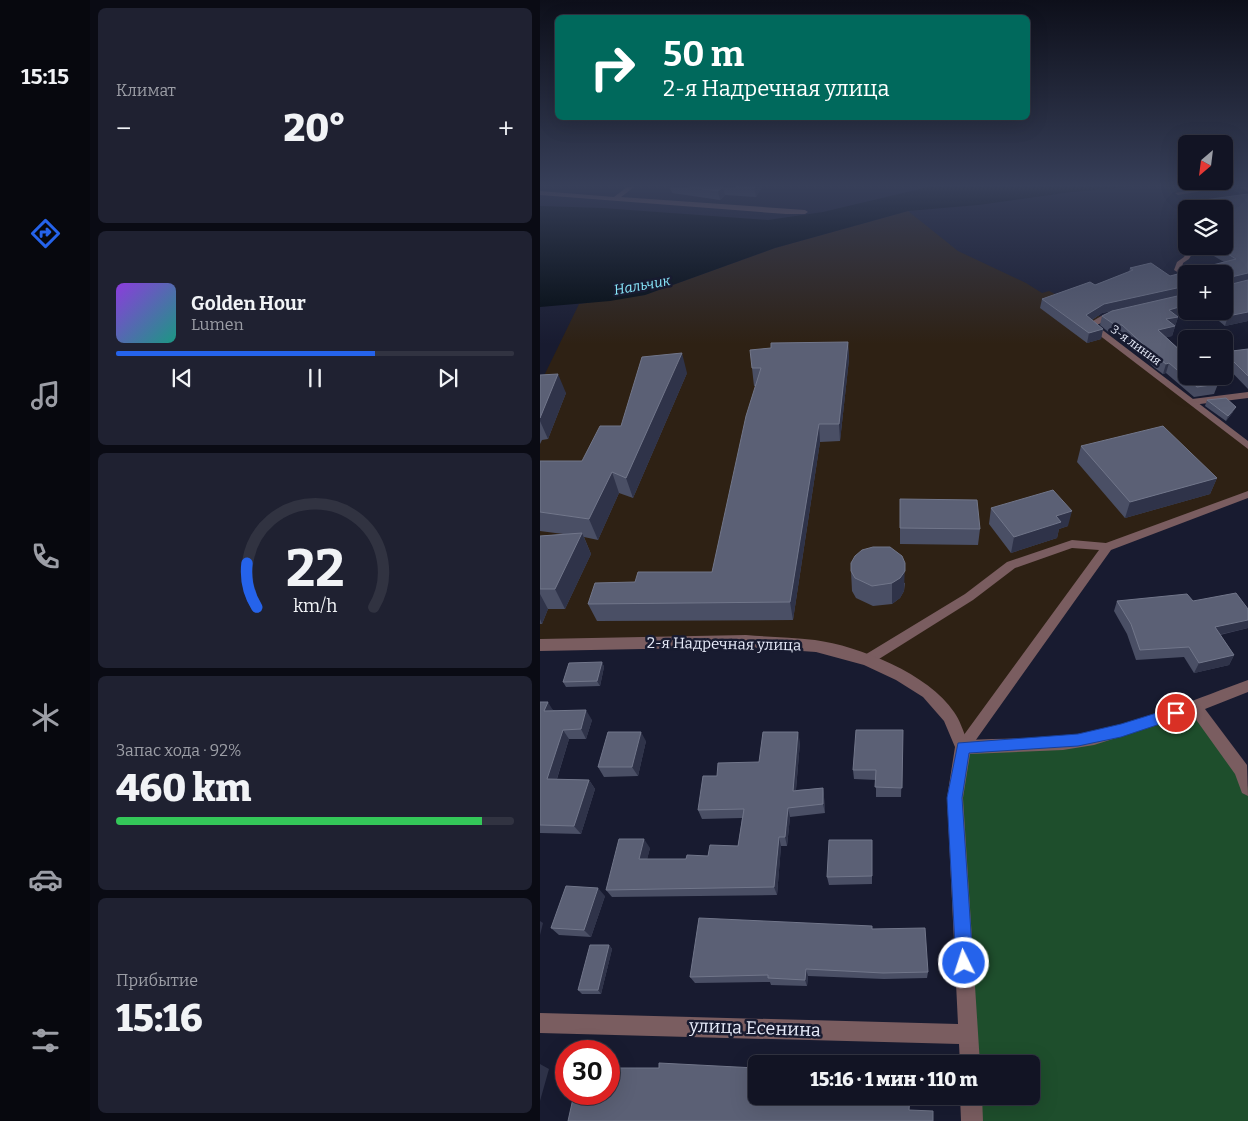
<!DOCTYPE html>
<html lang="ru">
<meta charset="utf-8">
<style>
:root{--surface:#121424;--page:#1f2131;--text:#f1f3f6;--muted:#9c9ea6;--line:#313341;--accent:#2563eb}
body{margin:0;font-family:Bitter,serif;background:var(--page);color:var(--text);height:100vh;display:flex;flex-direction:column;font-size:19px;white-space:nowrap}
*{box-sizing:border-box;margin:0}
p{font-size:16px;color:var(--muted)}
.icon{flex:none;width:28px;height:28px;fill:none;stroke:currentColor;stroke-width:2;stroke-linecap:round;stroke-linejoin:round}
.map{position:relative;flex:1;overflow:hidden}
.sheet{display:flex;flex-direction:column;gap:8px;padding:8px;background:#0a0b14;width:450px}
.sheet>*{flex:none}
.hud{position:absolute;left:15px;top:15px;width:475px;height:105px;border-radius:8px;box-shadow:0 5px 20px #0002,0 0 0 1px var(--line);background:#00695c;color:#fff;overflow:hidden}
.needle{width:32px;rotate:208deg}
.tools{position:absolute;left:638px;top:135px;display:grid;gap:10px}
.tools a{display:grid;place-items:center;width:55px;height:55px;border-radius:8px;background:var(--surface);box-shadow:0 5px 20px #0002,0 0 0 1px var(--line);font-size:25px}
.speed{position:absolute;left:15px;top:1040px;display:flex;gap:10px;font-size:25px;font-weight:700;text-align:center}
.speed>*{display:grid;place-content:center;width:65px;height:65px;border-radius:50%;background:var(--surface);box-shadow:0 5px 20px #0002,0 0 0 1px var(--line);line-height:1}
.speed .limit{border:8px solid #d22;background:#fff;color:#111}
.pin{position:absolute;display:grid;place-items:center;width:42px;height:42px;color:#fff;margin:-21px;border:2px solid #fff;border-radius:50%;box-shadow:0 1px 5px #0007}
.me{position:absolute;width:55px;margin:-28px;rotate:356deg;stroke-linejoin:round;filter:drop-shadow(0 0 4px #0008)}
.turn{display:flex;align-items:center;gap:18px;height:105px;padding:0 25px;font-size:22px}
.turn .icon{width:65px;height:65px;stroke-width:2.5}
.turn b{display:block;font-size:35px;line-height:42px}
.big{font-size:38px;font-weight:800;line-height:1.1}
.sheet .widget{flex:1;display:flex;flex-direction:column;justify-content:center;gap:8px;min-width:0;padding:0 18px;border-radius:8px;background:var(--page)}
.sheet .dial{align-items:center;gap:0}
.dial svg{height:130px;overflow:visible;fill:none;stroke:var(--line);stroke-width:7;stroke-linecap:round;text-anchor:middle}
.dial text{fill:var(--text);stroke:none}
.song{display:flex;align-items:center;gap:15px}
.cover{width:60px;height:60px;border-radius:8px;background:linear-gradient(135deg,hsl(270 70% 55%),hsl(170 70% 35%))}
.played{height:5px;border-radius:2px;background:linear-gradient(90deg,var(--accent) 65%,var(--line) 65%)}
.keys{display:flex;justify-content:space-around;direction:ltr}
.heat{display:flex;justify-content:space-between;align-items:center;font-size:28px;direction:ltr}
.charge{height:8px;border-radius:4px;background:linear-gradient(90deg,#34c759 92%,var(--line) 0)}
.trip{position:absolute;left:208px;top:1055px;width:292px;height:50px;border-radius:8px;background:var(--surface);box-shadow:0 5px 20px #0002,0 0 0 1px var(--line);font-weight:800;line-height:50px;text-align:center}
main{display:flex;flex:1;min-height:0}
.dock{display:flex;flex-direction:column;width:90px;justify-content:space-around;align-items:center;background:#07080e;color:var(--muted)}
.dock .icon{width:35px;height:35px}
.dock .current{color:var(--accent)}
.dock b{font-size:22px;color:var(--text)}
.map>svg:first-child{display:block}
</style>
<main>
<nav class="dock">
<b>15:15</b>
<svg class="icon current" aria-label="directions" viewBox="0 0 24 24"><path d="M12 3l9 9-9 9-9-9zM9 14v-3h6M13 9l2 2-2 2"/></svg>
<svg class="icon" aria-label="music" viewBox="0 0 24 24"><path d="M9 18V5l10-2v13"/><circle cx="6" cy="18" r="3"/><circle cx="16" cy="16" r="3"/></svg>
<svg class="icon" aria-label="phone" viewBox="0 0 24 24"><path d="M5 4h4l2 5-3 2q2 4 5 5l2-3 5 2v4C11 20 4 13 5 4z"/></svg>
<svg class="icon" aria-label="climate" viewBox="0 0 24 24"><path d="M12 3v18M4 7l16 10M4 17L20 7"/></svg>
<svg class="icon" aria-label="car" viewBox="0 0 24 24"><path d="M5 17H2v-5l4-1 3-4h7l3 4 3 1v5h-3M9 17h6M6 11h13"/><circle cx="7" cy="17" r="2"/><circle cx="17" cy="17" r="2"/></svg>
<svg class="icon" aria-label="filters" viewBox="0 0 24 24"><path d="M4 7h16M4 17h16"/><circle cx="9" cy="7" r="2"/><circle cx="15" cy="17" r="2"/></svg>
</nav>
<section class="sheet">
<div class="widget"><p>Климат</p>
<div class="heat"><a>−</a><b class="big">20°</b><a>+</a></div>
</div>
<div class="widget">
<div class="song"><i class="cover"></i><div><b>Golden Hour</b><p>Lumen</p></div></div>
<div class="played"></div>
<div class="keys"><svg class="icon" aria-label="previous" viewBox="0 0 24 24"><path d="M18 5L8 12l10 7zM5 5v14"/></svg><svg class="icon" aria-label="pause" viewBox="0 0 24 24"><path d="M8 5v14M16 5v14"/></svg><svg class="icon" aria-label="next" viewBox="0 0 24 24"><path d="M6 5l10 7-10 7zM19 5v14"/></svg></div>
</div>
<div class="widget dial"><svg viewBox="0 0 100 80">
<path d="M14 69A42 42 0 1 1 86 69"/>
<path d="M14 69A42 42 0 0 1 8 42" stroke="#2563eb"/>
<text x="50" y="56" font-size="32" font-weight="700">22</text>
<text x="50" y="72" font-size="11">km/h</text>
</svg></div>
<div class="widget"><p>Запас хода · 92%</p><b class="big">460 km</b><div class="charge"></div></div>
<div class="widget"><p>Прибытие</p><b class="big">15:16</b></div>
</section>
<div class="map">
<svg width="708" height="1121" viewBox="0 0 708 1121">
<rect width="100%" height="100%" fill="#181b30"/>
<path fill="#2e2114" d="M368,211L418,251L486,283L502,293L509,291L563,318L550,325L708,446V494L567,547L423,747L409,717L361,676L276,646L0,645V384L39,304L105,295L235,248Z"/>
<path fill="#1e4e2c" d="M655,707L701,770L708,788V1121H432L431,1096H491V1064H430L419,892L423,747L523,743Z"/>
<path fill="#00080d" d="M388,187H591L532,192L438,205L368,211L235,248L105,295L70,301L0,307V206L62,208L228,220L283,212Z"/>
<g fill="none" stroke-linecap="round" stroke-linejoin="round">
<path fill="#7a5d60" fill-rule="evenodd" d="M87,187H94L81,197L265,210L268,212L265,214H246L0,195V191L74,197Z
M669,187H687L638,195L635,193Z
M650,246L656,247L649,259L643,263L642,269L649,274H646V277L634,270L637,262L644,257Z
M708,392V398L652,405L648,402L652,399Z
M708,491V498L571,550L428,751L423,753L418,751L416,747L418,743L559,550L532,548L475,568L433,600L331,664L327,665L323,664L321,660L323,656L425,594L467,562L532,540L566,543Z"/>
<path fill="#7a5d60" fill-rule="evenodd" d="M701,187H708V192Z
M578,311L581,312V316L556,325L708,441V449L546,325L563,315Z
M206,635C229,637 252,637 275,640C319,646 389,674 414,712C420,720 423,731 427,740C469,738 512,740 553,731C605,721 658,698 708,680V692L665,709L707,765L708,796L702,793L695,774L652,714L554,745L523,750L430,754L423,798L440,1064H420L419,1044L0,1033V1013L418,1024L407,798L415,747L404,721L383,697L356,680L324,665L276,652L206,647L0,651V639Z
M420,1096H442L443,1121H421Z"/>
</g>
<path fill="#4a4f65" d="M130,187H222L216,197L185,195L180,200L132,193Z
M708,194V321L685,326L667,311H684L646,274V311H654L637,316L638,317L632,336L626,337L678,384L674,394L654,397L626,373L623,374L615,368L580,335H572L560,325L562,316L572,311L562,313L552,320L563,329L561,339L547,343L500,308L502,299L555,285L589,272L590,268L630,276L684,262L657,246H684V209H662L664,200Z
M646,217V232L638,227L640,218Z
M308,342L309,359L300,441L280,442L253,620L57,621L48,604L95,582L172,572L216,386H214L212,368Z
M708,349V389L684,364V352Z
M147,373L93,498L79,493L58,540L44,537L51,554L25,609H8L2,624H0V536L23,534L0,531V461H42L81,426Z
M0,375L26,393L8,439L2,440L0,444Z
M667,400L693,412L686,421L665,406Z
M541,446L677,478L670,494L585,518L537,462Z
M360,499L440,529L438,545L360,544Z
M451,508L528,526L519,529L517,538L471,553L449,524Z
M311,571L365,583L364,591L360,598L352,604L333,606L316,598L312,591Z
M577,601H653L708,628L680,635L694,655L689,665L654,673L644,657L596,660L587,634L574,611Z
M62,662L64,667L60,686L26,687L23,682Z
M0,702L13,710L52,720L46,739H29L17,779L49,780L55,789L41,834L0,833Z
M363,730L361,797H336V780L314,779L313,770Z
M106,741L98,776L64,777L58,767Z
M260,742L256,790L283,788L284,797L285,813L250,817L247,846H241L237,895L72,897L66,890L110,848L107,859H146L168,856L198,846L202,818L162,819L158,810L177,776L219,762Z
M332,848V884L289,885L287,877Z
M65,896L51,937L19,935L11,928Z
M332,929L388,972L387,978L344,979L268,976L267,986L231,985L230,982L155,983L150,977Z
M69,945L72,949L61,994H42L38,990Z"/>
<path fill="#2f3349" d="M183,187L185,195L180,200L178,191Z
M215,187H222L216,197L214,188Z
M708,273V282L684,287L687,278Z
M646,286V295L562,313L544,325L546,315L564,304Z
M646,305V311H654L629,319L638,317L632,336L615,340L618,330L629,310Z
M708,312V321L685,326L688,316Z
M563,329L561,339L547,343L549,333Z
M308,342L309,359L300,441L299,424Z
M142,353L147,373L93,498L86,478Z
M629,363L626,373L623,374L626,364Z
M18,374L26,393L8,439L0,421V418Z
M696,407L693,412L686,421L688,416Z
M279,424L280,442L253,620L250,602Z
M72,472L79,493L58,540L49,519Z
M677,478L670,494L585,518L590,502Z
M532,511L528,526L519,529L517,538L471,553L474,537L516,516Z
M42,533L51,554L25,609L15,589Z
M365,563L364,591L360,598L352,604V583Z
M0,594L8,609L2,624L0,619Z
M708,620V628L669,637L675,627Z
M694,655L689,665L654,673L659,663Z
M62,662L64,667L60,686L57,681Z
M8,702L14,712L4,711Z
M46,710L52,720L46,739L41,729Z
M23,730L29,739L14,788L7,779Z
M101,732L106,741L98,776L92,767Z
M258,732L260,742L255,800L253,791Z
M49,780L55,789L41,834L34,826Z
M283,788L284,797L285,813L283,804Z
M248,808L250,817L247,846L245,837Z
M239,837L241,846L237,895L234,887Z
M104,839L110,848L105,868L99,859Z
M58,888L65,896L51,937L44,930Z
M0,921L3,923L0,935Z
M69,945L72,949L61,994L58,990Z
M266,969L268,976L267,986L265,980Z
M0,1064L9,1069L0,1101Z"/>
<path fill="#5b6075" stroke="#71768a" d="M150,187H183L178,191Z
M196,187H215L214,188Z
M708,194V273L687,278L685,284L688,285L708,280V312L688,316L682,311H684V274H646V286L564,304L546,315L563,329L549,333L502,299L550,282L555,285L593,270L590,268L611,263L630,276L696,259L675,246H684V209H682L664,200Z
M646,217V222L640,218Z
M646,294V305L629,310L638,317L626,319L635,326L618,330L646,356V376H669L678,384L657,387L629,363L626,364L618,358L582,325H575L562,316L572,311Z
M308,342L299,424H279L250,602L48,604L55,583L95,582L98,572H172L206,416L221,368H212L210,350L231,348V343Z
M708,349V376L684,352Z
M142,353L86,478L72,472L49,519L0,512V461H42L60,426H81L102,357Z
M18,374L0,418V375Z
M686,398L696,407L688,416L667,400Z
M623,426L677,478L590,502L541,446Z
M513,490L532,511L516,516L521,522L474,537L451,508Z
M360,499L437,500L440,529L360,528Z
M42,533L15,589H0V536Z
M333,547H350L362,556L365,563V571L360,578L352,583L332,586L315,578L311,571V563L315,556L322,550Z
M696,593L708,609V620L675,627L694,655L659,663L649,647L600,650L591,624L577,601L647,594L653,601Z
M62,662L57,681L23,682L29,663Z
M0,702H8L4,711L46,710L41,729L23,730L7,779L49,780L34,826L0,825Z
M316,730H363L362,788L335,787L336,770H313Z
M68,732H101L92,767H58Z
M223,732H258L253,791L283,788V804L248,808L245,837H239L234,887L66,890L79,839H104L99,859H146L147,855L168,856L170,845L198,846L204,809L158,810L163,776H177L178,763L219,762Z
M289,840H332V876L287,877Z
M26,886L58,888L44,930L11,928Z
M159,918L332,926V929L385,928L388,972L343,973L266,969L265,980L228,978V975L150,977Z
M50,945H69L58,990H38Z
M119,1063L216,1068V1096H370L369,1110L393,1111V1121H28L34,1094H69V1068H119Z"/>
<linearGradient id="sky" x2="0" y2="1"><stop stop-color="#0d0f1a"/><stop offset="0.54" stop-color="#373f59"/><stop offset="1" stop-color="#373f59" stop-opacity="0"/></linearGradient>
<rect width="708" height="344" fill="url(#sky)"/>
<path fill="#2563eb" stroke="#184099" d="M636,707L641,709L643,713L641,717L581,737L538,746L429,753L422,798L433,963L430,969L424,972L418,969L416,963L407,798L418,743L538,734L581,724Z"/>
<g text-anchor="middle" stroke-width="5" stroke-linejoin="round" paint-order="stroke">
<g font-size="12" fill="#e9edfb" stroke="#181b30">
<text transform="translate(596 345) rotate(36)" y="4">3-я линия</text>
</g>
<g font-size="14" font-style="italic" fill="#89e7fc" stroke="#181b30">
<text transform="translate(102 285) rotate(-10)" y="5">Нальчик</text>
</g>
<g font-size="15" fill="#e9edfb" stroke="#181b30">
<text transform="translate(184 644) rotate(1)" y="5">2-я Надречная улица</text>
</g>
<g font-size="18" fill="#e9edfb" stroke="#181b30">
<text transform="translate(215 1028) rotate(2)" y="6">улица Есенина</text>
</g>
</g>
</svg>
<div class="tools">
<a><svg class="needle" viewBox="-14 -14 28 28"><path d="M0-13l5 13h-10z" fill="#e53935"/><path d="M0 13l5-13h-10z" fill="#9c9ea6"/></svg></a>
<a><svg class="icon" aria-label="layers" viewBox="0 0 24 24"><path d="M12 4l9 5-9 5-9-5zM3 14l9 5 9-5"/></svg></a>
<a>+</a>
<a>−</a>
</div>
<div class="speed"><div class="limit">30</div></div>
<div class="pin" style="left:636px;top:713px;background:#d93025"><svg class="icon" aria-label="arrive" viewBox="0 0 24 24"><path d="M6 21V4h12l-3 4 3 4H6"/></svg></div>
<svg class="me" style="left:424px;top:963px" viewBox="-20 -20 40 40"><circle r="17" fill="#2563eb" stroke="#fff" stroke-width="3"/><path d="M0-11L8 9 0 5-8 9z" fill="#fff"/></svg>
<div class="trip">15:16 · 1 мин · 110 m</div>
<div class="hud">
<div class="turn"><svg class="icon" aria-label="right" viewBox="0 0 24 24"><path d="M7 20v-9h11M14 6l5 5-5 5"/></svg><div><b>50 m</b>2-я Надречная улица</div></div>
</div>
</div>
</main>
